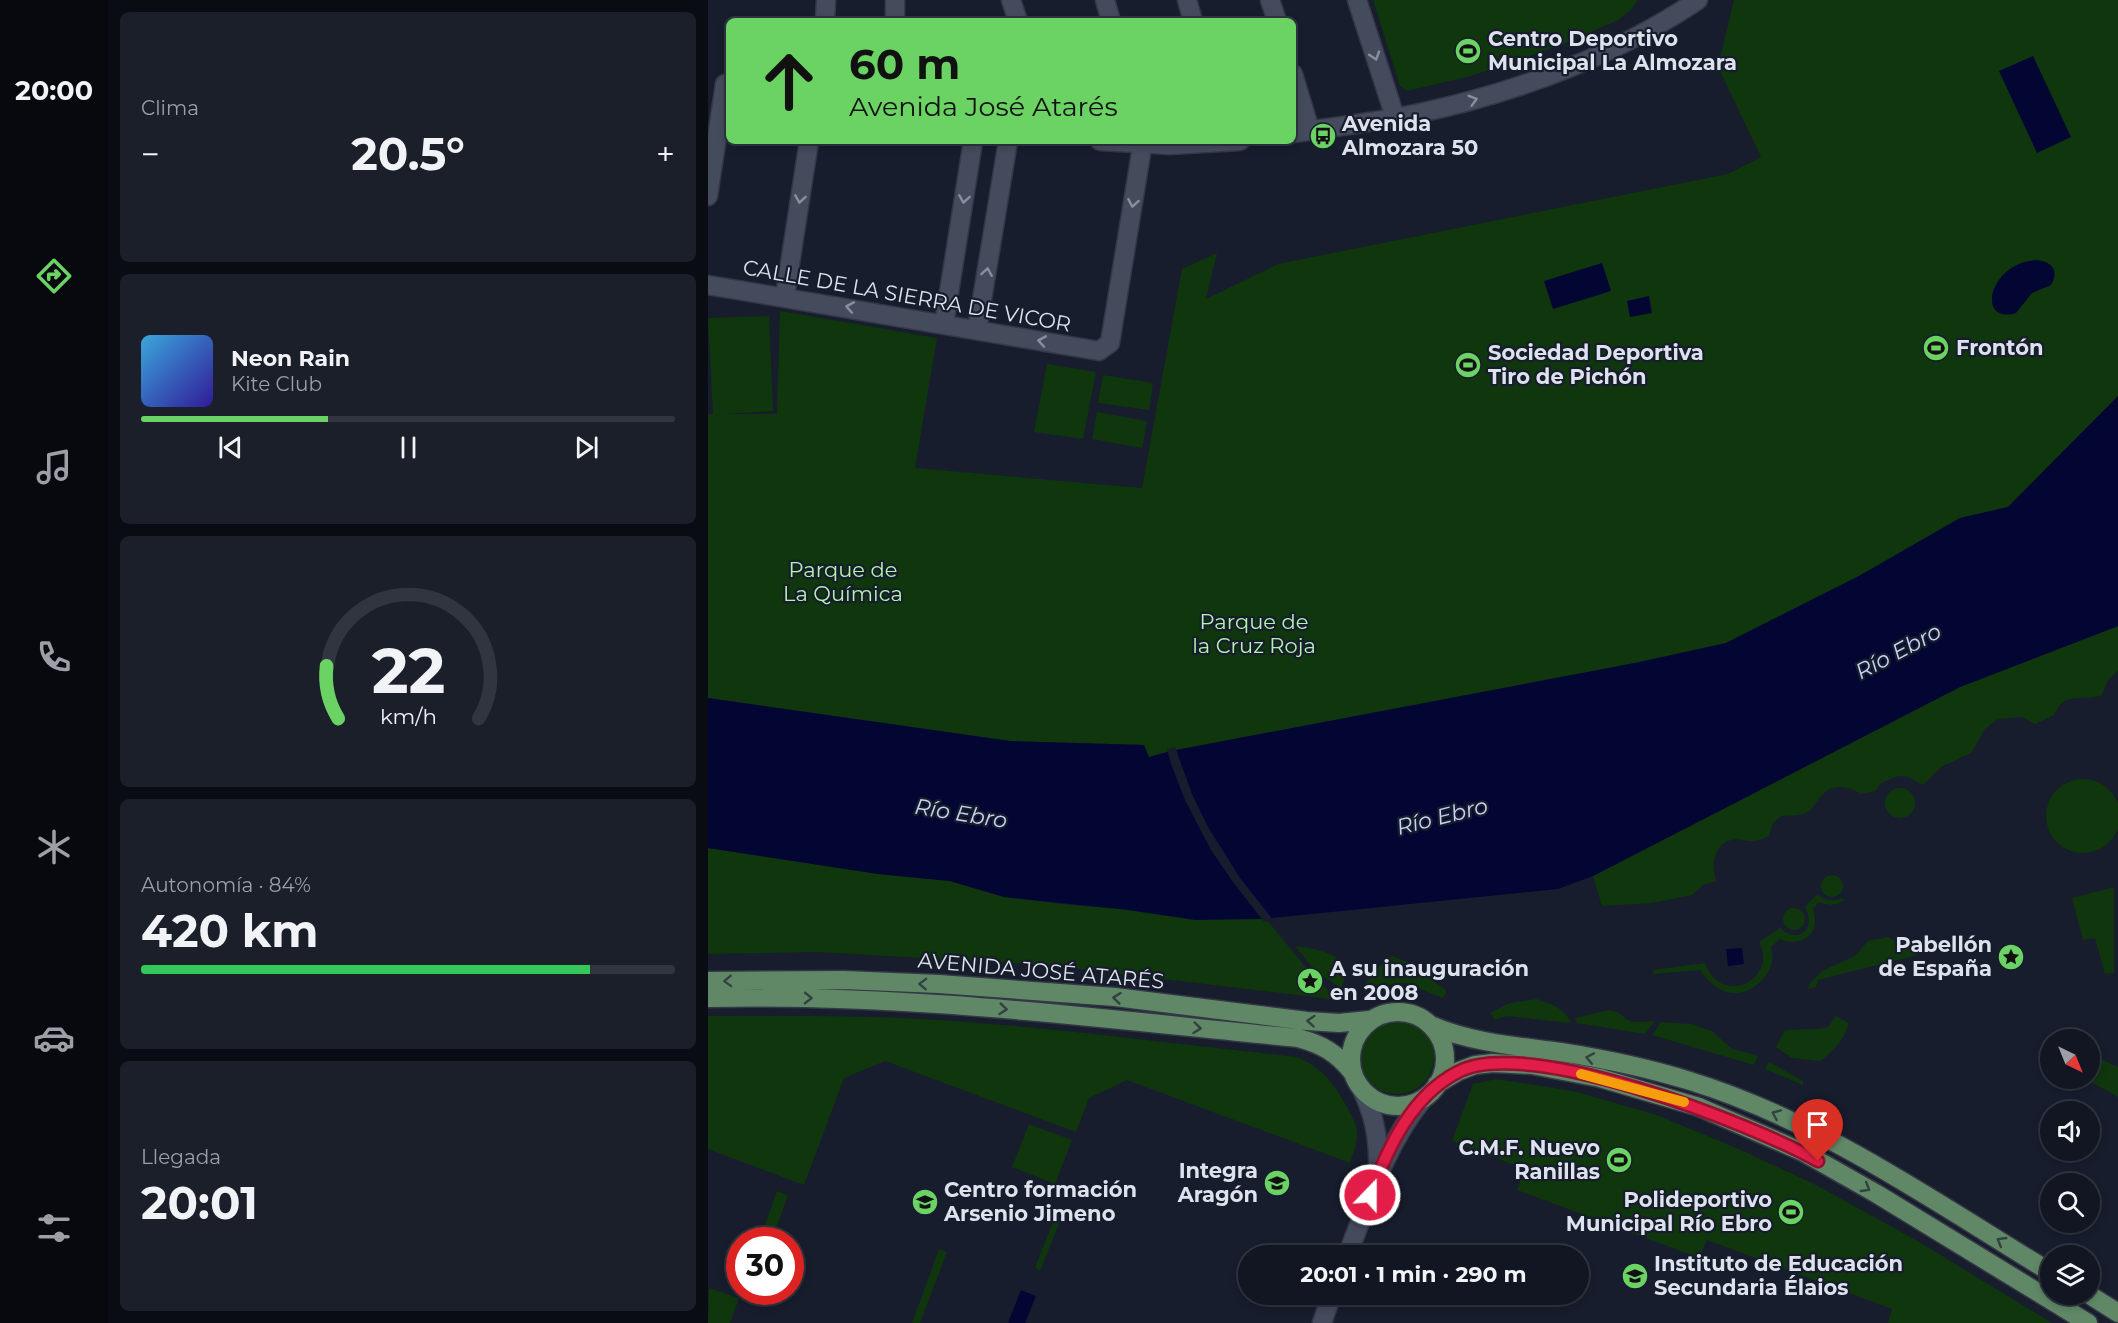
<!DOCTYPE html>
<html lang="es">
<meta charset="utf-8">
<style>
:root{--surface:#111622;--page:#1a1f2a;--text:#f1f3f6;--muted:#9c9fa5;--line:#303540;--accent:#6ad363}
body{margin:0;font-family:Montserrat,sans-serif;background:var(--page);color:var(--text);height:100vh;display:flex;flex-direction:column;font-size:22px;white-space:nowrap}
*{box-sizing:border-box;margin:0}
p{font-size:20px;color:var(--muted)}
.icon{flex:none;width:33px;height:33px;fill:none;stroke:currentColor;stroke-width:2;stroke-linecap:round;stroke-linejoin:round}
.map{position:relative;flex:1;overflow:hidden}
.panel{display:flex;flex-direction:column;gap:12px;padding:12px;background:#090c13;width:600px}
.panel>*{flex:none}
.banner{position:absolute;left:18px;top:18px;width:570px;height:126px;border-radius:9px;box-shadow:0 3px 9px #0003,0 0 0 2px var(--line);background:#6ad363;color:#111;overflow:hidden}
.needle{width:39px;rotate:137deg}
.buttons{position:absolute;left:1332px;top:1029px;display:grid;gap:12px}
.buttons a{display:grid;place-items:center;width:60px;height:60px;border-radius:50%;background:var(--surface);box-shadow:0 3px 9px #0003,0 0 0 2px var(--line);font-size:30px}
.speed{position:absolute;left:18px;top:1227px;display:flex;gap:12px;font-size:30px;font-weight:700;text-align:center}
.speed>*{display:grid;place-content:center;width:78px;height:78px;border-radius:50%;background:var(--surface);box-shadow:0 3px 9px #0003,0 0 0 2px var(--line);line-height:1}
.speed .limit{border:9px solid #d22;background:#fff;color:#111}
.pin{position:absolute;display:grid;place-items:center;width:51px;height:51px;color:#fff;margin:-62px -26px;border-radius:50% 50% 50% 0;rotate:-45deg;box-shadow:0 0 6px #0007}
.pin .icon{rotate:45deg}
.me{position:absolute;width:66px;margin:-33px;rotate:22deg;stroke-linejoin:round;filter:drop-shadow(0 0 4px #0008)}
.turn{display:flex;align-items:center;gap:21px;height:126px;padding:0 24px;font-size:27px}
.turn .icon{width:78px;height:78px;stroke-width:2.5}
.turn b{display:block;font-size:42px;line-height:51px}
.big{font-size:45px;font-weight:700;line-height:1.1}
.panel .tile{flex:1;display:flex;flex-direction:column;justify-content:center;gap:9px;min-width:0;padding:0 21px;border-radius:9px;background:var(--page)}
.panel .dial{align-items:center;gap:0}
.dial svg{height:156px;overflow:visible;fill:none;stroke:var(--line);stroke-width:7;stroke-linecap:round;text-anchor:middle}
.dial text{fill:var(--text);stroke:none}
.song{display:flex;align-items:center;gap:18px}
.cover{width:72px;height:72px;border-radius:9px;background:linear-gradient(135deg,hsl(200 70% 55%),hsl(250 70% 35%))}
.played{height:6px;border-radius:3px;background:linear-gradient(90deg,var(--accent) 35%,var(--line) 35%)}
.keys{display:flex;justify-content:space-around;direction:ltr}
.heat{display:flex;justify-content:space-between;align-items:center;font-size:33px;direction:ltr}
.charge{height:9px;border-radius:4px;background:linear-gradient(90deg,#34c759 84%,var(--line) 0)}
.trip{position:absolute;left:530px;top:1245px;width:351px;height:60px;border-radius:30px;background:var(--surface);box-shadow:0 3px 9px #0003,0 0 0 2px var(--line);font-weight:700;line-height:60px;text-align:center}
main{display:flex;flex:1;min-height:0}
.tabs{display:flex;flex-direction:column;width:108px;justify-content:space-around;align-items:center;background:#07090e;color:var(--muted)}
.tabs .icon{width:42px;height:42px}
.tabs .on{color:var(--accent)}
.tabs b{font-size:27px;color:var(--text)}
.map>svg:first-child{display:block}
</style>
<main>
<nav class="tabs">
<b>20:00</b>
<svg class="icon on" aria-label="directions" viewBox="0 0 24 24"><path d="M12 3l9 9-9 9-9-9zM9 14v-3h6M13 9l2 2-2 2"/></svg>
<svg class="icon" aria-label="music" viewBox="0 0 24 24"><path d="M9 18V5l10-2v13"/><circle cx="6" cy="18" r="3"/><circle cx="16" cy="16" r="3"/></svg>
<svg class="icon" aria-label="phone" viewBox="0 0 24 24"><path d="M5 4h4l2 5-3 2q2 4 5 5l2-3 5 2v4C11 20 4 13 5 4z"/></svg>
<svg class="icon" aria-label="climate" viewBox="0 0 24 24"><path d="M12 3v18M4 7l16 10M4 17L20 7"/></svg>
<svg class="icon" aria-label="car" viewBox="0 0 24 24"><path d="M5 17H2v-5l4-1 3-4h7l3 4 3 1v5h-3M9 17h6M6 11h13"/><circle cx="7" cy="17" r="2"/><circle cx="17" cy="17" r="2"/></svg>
<svg class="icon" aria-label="filters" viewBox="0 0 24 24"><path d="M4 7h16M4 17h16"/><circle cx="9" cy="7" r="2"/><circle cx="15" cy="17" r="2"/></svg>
</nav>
<section class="panel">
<div class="tile"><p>Clima</p>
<div class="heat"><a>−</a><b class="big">20.5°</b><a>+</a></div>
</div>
<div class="tile">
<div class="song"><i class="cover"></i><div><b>Neon Rain</b><p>Kite Club</p></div></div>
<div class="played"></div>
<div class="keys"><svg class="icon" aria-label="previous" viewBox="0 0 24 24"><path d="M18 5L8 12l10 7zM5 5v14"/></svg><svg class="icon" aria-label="pause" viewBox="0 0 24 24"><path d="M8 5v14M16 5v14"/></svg><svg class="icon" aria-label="next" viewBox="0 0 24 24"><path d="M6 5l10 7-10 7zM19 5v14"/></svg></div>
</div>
<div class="tile dial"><svg viewBox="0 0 100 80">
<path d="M14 69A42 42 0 1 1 86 69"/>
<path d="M14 69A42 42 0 0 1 8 42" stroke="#6ad363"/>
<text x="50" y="56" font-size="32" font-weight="700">22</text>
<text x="50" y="72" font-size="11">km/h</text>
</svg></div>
<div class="tile"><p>Autonomía · 84%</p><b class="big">420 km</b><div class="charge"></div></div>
<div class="tile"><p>Llegada</p><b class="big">20:01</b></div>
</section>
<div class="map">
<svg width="1410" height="1323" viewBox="0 0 1410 1323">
<rect width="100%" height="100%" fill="#171d2d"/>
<path fill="#0f360d" d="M665,0H930L923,10L910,20L853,45L763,76L699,91L692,86Z
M1026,0H1410V396L1300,507L1252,518L1151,576L1018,643L927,663L463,751L440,757L435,745L302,741L0,698V414H5L0,318L61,316L65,411L16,414H69L72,311L229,338L207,468L434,488L474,269L509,253L498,299L570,264L1020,174L1053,157L1010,67Z
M339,364L388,372L375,439L326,432Z
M395,375L445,383L441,410L390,403Z
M389,412L439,421L434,448L384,439Z
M1410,626V671L1400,680L1394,695C1373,703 1358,689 1346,715L1327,724L1314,717L1289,719L1277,729L1263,753L1233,767L1215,785L1200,777L1190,776L1173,783L1167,791L1153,794C1140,786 1124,783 1113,796C1109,800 1106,808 1101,811C1093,817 1082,815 1073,816L1065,823L1061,836C1056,838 1048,842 1042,841C1035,841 1031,838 1023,840C1004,846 1004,866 1008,881L995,885L984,895L944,903L894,906L885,876L1252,687Z
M1338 816a37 37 0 1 1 74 0a37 37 0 1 1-74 0Z
M1177 803a15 15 0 1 1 30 0a15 15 0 1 1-30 0Z
M0,848L170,874L242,881L296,897L362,905L558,919L605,976L630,1000L338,965L109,952L0,954Z
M1113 886a11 11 0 1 1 22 0a11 11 0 1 1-22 0Z
M1406,887V973L1397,974L1387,938L1375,940L1364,898Z
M1109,894C1118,901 1123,902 1134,898L1137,900C1127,906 1121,906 1111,902L1105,908C1106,913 1108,922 1106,928C1101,942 1083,945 1072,939L1063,947C1064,951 1065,957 1064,961C1063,969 1058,976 1052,982C1031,1002 1007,993 992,970L945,974V970L997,963C1014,1009 1071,978 1051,942L1072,928C1091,945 1109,928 1097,907Z
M1075 919a11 11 0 1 1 22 0a11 11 0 1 1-22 0Z
M1180,937L1210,955L1110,980L1108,987L1099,989L1103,982L1114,971L1147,956L1160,941Z
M587,946C611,949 650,955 633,988L608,972Z
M684,956L699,962L738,990V994L734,998L698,983L686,984L663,991L659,989L658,983L676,961Z
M829,999C843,1004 857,1008 863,1023L798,1016L787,1020L782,1013L802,1003Z
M902,1010C913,1012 912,1015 920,1020C927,1024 939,1021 947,1021L937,1034L869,1023L867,1018Z
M0,1016C77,1016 155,1015 231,1020C351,1028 469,1044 588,1057C613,1066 625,1083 638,1105C642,1113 648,1122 649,1131C650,1142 645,1153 642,1163L419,1080L381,1098L368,1132L177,1061L136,1078L96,1185L0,1149Z
M1128,1016L1141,1023C1137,1039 1126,1051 1112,1061L1084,1058L1068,1047L1077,1030L1108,1029L1120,1027Z
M652 1057a37 37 0 1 1 74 0a37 37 0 1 1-74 0Z
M953,1022L983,1024L1004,1031L1023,1048L1050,1056L1046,1065L944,1035Z
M1382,1054L1410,1067V1097L1378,1079L1382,1078Z
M1061,1062L1095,1081V1085L1057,1069Z
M788,1079L865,1091L949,1115L1033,1150L1106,1184L1208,1240L1344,1323H1180L1184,1309L999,1240L991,1258L809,1190L817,1169L744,1141L765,1084Z
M321,1124L364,1140L347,1184L304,1167Z
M69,1191L80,1195L68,1229L57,1225Z
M348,1214L354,1216L332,1271L327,1268Z
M54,1231L81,1240H51Z
M231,1249L239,1252L212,1323H204Z
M1,1288L31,1298L22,1323H0Z"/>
<path fill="#030633" d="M1325,56L1363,137L1329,153L1291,71Z
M1328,260C1343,261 1352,270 1343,285L1324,293L1308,313C1268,325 1280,263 1328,260Z
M894,263L903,291L845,309L836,281Z
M941,296L944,313L922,317L919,301Z
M1410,396V626L1252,687L885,876L850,889L554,919L487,920L420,910L296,897L242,881L170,874L0,848V698L302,741L436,745L441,757L463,751L927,663L1018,643L1151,576L1252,518L1300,507Z
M1034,948L1036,964L1020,966L1018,949Z
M313,1290L328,1296L317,1323H300Z"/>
<path fill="#171d2d" d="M467,747L484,794L500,827L532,878L566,921L556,922L525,882L503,850L477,800L463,764L459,749Z"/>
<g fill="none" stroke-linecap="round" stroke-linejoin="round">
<defs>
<path id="minor" d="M303,0L310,21
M397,0L403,21
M479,0L485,21
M562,0L569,21
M649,0L687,117
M117,21L118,0
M187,21V0
M585,74L602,130
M585,133C626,127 667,122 707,114C807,93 905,57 990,0
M392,141L462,145L532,141
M0,196L17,84
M0,285L391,351L402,343L435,141
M77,296L101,141
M236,324L265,141
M269,330L300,141
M655,1092C667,1117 671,1140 670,1167
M639,1256C661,1200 677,1146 715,1099
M614,1323L624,1294"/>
<path id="major" d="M0,981L136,980L231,984L407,997L599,1021L631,1023L661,1020
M0,998C198,993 394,1019 590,1038C613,1044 629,1053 644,1072
M643 1059a47 47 0 1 1 94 0a47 47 0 1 1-94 0Z
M725,1026C765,1043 810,1046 853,1052C897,1059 940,1068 982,1081C1112,1121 1227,1202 1342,1272
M729,1084L751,1071L767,1065L785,1063L824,1065L892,1078L991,1107L1095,1152L1169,1194L1380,1323
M1380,1294L1410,1313"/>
</defs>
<use href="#minor" stroke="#343745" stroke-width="21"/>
<use href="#major" stroke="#343745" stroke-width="21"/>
<use href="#minor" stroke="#444b5d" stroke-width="18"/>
<use href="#major" stroke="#608867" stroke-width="18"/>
</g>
<defs><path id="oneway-chevron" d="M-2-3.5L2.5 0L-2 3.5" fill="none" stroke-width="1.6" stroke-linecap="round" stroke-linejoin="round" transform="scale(1.5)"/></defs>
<g stroke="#898f9e">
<use href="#oneway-chevron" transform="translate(667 56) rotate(72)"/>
<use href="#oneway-chevron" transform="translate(765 100) rotate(-16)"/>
<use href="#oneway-chevron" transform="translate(92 199) rotate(99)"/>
<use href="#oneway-chevron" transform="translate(256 199) rotate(99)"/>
<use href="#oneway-chevron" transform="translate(425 203) rotate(100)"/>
<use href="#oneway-chevron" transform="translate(279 272) rotate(-81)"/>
<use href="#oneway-chevron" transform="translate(142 307) rotate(-170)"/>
<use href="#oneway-chevron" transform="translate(334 341) rotate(-170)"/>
</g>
<g stroke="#314241">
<use href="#oneway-chevron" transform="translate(20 981) rotate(178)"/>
<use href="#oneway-chevron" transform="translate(215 984) rotate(-178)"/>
<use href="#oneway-chevron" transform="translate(100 998) rotate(1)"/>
<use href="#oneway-chevron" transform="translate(409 998) rotate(-174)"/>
<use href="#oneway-chevron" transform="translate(295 1009) rotate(6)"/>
<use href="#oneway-chevron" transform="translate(603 1021) rotate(-176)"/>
<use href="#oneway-chevron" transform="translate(489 1028) rotate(6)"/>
<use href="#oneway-chevron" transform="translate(882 1058) rotate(-169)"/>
<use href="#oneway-chevron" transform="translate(1068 1114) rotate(-156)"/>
<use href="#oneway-chevron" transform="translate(1158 1188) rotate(31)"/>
<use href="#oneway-chevron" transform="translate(1293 1241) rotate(-149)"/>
</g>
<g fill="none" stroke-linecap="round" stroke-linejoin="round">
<defs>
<path id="route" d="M662,1195C680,1148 703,1096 750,1072C818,1035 1044,1124 1110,1161"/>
</defs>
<use href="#route" stroke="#92132f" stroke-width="15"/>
<use href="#route" stroke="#e11d48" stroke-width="10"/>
<path stroke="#f59e0b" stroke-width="10" d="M873,1074L976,1102"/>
</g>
<defs>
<symbol id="stadium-disc" viewBox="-11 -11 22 22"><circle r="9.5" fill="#6ad363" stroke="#171d2d"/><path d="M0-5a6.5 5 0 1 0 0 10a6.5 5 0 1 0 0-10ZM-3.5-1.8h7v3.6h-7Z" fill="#111"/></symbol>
<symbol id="bus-disc" viewBox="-11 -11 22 22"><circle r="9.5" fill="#6ad363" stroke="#171d2d"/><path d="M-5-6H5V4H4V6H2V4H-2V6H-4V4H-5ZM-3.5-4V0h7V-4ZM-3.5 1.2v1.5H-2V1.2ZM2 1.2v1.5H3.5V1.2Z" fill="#111"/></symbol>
<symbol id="sight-disc" viewBox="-11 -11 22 22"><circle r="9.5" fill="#6ad363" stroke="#171d2d"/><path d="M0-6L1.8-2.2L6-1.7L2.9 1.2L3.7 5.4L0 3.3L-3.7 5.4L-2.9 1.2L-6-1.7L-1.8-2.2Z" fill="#111"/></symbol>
<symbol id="school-disc" viewBox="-11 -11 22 22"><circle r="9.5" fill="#6ad363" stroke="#171d2d"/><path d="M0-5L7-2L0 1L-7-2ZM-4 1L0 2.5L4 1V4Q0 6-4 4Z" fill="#111"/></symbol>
<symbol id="university-disc" viewBox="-11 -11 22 22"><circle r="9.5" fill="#6ad363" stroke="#171d2d"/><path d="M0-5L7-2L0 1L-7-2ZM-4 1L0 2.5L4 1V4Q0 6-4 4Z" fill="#111"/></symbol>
</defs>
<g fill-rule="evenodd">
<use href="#stadium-disc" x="745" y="36" width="30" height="30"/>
<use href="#bus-disc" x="600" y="121" width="30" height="30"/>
<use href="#stadium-disc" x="1213" y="333" width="30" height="30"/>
<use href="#stadium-disc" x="745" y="350" width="30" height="30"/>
<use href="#sight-disc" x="1288" y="942" width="30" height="30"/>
<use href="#sight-disc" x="587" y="966" width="30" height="30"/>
<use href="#stadium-disc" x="896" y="1145" width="30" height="30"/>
<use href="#school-disc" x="554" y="1168" width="30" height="30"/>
<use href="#university-disc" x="202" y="1187" width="30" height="30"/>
<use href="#stadium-disc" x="1068" y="1197" width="30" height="30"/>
<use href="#school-disc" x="912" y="1261" width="30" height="30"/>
</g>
<g text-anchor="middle" stroke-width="4.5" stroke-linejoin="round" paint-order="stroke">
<g font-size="21" font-weight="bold" fill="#dee2ed" stroke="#171d2d" text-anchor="start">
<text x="780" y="46">Centro Deportivo<tspan x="780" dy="24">Municipal La Almozara</tspan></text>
<text x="634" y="131">Avenida<tspan x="634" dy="24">Almozara 50</tspan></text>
<text x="1248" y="355">Frontón</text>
<text x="780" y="360">Sociedad Deportiva<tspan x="780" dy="24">Tiro de Pichón</tspan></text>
<text x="1284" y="952" text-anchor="end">Pabellón<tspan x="1284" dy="24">de España</tspan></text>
<text x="622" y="976">A su inauguración<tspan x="622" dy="24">en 2008</tspan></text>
<text x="892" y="1155" text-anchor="end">C.M.F. Nuevo<tspan x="892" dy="24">Ranillas</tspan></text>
<text x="550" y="1178" text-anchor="end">Integra<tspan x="550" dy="24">Aragón</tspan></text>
<text x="236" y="1197">Centro formación<tspan x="236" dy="24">Arsenio Jimeno</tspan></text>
<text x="1064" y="1207" text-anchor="end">Polideportivo<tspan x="1064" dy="24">Municipal Río Ebro</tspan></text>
<text x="946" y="1271">Instituto de Educación<tspan x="946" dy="24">Secundaria Élaios</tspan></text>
</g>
<g font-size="21" fill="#dee2ed" stroke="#171d2d">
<text transform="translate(199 296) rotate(10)" y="7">CALLE DE LA SIERRA DE VICOR</text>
<text transform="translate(333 971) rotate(5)" y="7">AVENIDA JOSÉ ATARÉS</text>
</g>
<g font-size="21" fill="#b1f3ab" stroke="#171d2d">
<text x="135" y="577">Parque de<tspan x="135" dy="24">La Química</tspan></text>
<text x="546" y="629">Parque de<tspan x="546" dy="24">la Cruz Roja</tspan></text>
</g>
<g font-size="22" font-style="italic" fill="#c5d2f2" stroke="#171d2d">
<text transform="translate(1190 651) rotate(-28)" y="8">Río Ebro</text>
<text transform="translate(253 813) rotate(9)" y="8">Río Ebro</text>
<text transform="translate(734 816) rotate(-14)" y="8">Río Ebro</text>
</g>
</g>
</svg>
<div class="buttons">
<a><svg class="needle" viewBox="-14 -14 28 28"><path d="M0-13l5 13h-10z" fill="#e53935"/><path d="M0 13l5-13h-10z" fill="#9c9fa5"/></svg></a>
<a><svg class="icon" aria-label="sound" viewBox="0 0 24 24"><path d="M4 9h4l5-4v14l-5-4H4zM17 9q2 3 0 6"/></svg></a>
<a><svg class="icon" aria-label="search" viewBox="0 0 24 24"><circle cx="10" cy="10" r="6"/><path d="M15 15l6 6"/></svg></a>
<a><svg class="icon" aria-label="layers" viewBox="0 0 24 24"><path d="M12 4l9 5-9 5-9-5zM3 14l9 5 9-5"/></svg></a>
</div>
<div class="speed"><div class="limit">30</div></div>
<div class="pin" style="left:1110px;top:1161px;background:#d93025"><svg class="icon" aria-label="arrive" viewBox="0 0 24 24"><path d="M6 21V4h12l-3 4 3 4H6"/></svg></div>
<svg class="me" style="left:662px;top:1195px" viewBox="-20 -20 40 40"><circle r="17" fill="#e11d48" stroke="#fff" stroke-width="3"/><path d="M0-11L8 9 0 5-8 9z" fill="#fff"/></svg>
<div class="trip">20:01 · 1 min · 290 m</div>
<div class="banner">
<div class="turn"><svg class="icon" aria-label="ahead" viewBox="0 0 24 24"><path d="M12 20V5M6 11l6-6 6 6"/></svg><div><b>60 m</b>Avenida José Atarés</div></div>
</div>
</div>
</main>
